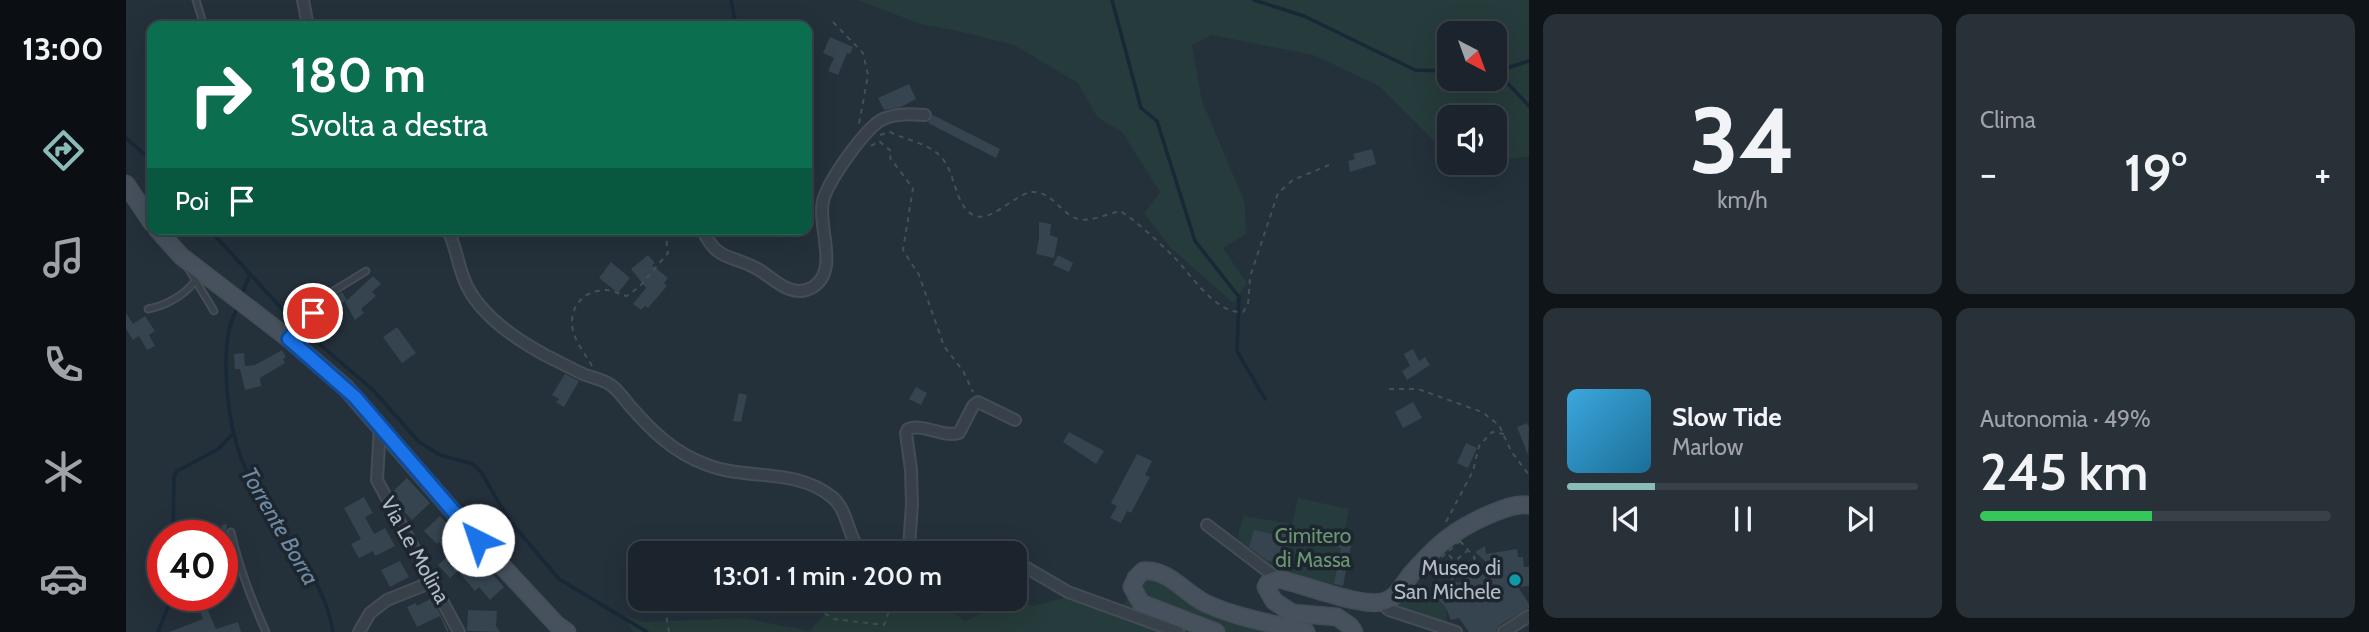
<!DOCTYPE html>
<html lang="it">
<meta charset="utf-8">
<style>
:root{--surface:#1b242c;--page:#283038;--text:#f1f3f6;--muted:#a0a4a9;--line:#394148;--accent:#8bbbb9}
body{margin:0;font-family:Cabin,sans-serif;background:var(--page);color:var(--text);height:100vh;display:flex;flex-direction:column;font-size:26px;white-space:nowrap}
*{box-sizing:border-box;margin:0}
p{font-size:23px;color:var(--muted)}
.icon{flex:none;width:38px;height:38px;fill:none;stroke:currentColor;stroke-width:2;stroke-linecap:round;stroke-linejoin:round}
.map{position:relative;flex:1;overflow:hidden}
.side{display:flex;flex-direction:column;gap:14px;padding:14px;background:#0f1418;width:840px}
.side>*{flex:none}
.banner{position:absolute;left:21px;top:21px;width:665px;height:214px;border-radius:14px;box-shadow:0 7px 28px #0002,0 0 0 2px var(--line);background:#0b6e4f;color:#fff;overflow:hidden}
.needle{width:46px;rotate:139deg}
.tools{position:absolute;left:1311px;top:21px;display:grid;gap:14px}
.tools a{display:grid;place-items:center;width:70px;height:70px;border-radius:14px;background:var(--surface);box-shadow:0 7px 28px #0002,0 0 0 2px var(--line);font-size:35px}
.speed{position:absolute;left:21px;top:520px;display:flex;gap:14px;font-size:35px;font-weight:700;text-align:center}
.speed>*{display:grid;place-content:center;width:91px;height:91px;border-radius:50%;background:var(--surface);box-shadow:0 7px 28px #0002,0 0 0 2px var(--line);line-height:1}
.speed .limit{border:10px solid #d22;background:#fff;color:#111}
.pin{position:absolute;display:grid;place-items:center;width:60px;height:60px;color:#fff;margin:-30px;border:4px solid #fff;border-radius:50%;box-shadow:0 2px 7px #0007}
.me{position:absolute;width:77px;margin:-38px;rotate:319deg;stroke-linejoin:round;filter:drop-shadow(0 0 5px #0008)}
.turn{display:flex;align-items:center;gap:24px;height:147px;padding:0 28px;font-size:32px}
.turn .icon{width:91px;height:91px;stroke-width:2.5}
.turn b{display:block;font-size:49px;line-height:60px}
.then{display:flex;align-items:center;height:66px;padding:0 28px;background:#0003;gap:14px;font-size:26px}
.big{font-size:52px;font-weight:600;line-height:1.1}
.side .card{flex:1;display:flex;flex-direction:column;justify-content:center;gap:10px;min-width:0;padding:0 24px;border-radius:14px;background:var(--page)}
.side .dial{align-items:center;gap:0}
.dial b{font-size:91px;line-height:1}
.song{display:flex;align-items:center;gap:21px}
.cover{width:84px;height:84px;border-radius:10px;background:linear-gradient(135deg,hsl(200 70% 55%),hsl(200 70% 35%))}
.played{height:7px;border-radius:4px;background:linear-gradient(90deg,var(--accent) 25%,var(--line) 25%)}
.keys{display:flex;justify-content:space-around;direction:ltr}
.heat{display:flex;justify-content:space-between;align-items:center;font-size:38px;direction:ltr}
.charge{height:10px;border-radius:5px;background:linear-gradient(90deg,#34c759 49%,var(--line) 0)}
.side .tiles{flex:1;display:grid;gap:14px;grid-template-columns:repeat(2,1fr)}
.trip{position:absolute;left:502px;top:541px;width:399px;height:70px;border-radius:14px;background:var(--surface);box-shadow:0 7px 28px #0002,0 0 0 2px var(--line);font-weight:600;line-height:70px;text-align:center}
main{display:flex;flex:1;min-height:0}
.menu{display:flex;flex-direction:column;width:126px;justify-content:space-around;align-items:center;background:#0b0e12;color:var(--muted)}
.menu .icon{width:49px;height:49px}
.menu .on{color:var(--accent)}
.menu b{font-size:32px;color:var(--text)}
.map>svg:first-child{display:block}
</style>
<main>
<nav class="menu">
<b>13:00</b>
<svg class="icon on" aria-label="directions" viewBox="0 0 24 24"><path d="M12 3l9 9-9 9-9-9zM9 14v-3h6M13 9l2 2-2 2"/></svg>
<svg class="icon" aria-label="music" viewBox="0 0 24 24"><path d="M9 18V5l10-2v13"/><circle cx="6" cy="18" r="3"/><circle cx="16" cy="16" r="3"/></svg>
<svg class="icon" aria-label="phone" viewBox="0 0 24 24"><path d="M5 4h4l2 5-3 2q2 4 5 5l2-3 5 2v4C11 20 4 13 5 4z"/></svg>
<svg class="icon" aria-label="climate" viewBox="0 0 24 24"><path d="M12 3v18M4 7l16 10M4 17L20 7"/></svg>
<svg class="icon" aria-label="car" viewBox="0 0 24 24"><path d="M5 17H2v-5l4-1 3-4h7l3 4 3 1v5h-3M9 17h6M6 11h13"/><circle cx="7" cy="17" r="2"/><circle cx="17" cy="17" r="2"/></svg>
</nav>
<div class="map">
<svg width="1403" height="632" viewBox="0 0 1403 632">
<rect width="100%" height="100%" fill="#24303a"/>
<path fill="#263b3b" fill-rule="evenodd" d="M732,0H1403V157L1369,160L1368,117H1323V156L1253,86L1187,55L1086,35L1066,45L1076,101L1119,203L1120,234L1097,248L1121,283L1107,303L1044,247L1018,213L1034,192L996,132L971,117L952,83L888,45L832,31L794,24ZM1323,33H1368V79H1323Z
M1172,498L1223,509L1217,538L1223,539L1222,544L1225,545L1217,586C1190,579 1108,573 1113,531C1114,526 1117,521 1118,516L1166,524Z
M1020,576L1154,632H507L499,616L519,622L617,618L684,631L703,609H758L760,599H804L840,621L882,599L907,606L938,598L993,616L1003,594Z
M1288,576L1320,608L1321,623L1262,607Z"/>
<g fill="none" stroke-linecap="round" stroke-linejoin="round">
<path stroke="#182837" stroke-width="3.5" d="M605,0L610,26
M986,0L1015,108L1031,121L1069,241L1113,297L1111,351L1139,399
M1128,0L1178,16L1289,70L1323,71
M1368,72L1403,61
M1371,72L1403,106
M0,138L26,161
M83,229L124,274L115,297
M124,274L170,324L247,390L293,442L314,455L347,464L355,472L383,520L433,579L521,632
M112,305C109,313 105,321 103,330C96,365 102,424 115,458C122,476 134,498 145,514C170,552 200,586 207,632
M47,536L48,477L51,471L91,450L108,433
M32,632L47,595"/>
</g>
<path fill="#364450" d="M704,37L727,47L724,54L721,53L712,75L702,71L708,58L697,53Z
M783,84L790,99L775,107L758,110L752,98Z
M807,115L874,149L870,158L802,123Z
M1246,149L1250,164L1224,172L1222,161L1229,159L1227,154Z
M913,222L925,224L924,235L932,238L928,258L910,254L913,239Z
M522,255L529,263L526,265L542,278L538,283L541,286L522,308L519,306L515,310L507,304L520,288L505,269Z
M932,255L947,263L943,272L927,265Z
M485,262L504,278L492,293L473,278Z
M247,276L255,284L246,292L250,296L235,309L238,313L229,320L219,302Z
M216,292L221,300L198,314L193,306Z
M0,313L7,324L19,316L29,331L23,335L29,346L21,350L13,336L7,340L0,329Z
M271,327L290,353L276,363L257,337Z
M1287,349L1293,361L1299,357L1304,365L1281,380L1276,371L1284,366L1278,354Z
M156,350L160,357L157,359L159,363L134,378L135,386L119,390L114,369H109L108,354L118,353L119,366L129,365Z
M439,374L453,381L438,407L430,402L433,399L426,395Z
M790,387L801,393L795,405L783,399Z
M613,393L621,395L615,422L607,421Z
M1287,402L1296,418L1277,428L1269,412Z
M1401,423L1403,428L1402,455L1391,427Z
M943,432L978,451L970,464L937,442Z
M1340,443L1351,448L1342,468L1331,463Z
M1011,454L1026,461L1019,475L1024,477L1005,513L1001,511L995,523L984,518L991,506L985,503Z
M281,478L304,503L286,520L276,509L279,507L266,492Z
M238,497L247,513L239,517L248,534L259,528L269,546L249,556L247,551L233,558L225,544L235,539L218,508Z
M314,516L378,587L364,600L353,587L349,591L332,571L324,578L312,565L324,554L313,542L311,544L298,531Z
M101,524L100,533L106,557L98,558L96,525Z
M1162,527L1223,539L1222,545H1225L1217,586L1208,584L1215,548L1194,544L1193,547L1184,545V541L1165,537L1159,564L1140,560L1123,547L1128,530L1155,536L1157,529L1161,530Z
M1359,546L1360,554L1391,549L1392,557H1397L1398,567H1403V586L1392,587L1403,604V608L1374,625L1370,632H1343L1333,618L1325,620L1320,608L1308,595L1328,581L1333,583L1345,573L1351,579L1362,570L1360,562L1349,552Z
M274,561L283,577L264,587L255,570Z
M306,598L323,631L321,632L314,616L291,627L281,607L290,603L291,606Z
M81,608L90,629L112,622L115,632H43L77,619L74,611Z
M342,610L371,611L370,626L374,632L341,631Z"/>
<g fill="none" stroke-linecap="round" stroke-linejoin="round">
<defs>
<path id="lane" d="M70,0L78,26
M62,268L88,311
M22,309C39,306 59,295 69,281
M165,337L187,312L188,303L240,271
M105,532C113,567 125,599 140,632"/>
<path id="street" d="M177,0L182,26
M321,229C330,245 331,262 338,279C350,312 389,339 419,355C431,361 444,368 457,374C466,378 478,379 486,386C493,391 498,399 504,406C526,431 547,452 579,464C620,481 669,467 706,497C723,511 721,537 736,553
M576,229C593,265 607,253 635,271C650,281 667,299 687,287C714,270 691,226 697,201C702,181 739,128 757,119C771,113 784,114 799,115
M254,425L251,480L333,632
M1081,525L1152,579
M785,553L783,547L786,504L785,470L780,433L782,429C799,423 816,438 833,433L847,406L852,402L889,420
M848,553L861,550L876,553
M889,561L942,592L1052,632
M1255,603L1263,610L1330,632
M233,632L244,613L261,600L306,582
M1378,632L1403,616"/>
<path id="secondary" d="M0,184L26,223
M31,229L55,256L163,339L220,388L352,540L430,624L441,632
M1090,632L1015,603L1006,587L1010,578L1017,571C1041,568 1059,593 1079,603C1111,618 1146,623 1180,632
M1228,632L1224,626L1211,617L1166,613L1148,601L1140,587L1142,583L1152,579C1177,584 1234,607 1256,602C1271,599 1277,584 1286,573C1312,544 1326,531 1362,515C1375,510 1389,503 1403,505"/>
</defs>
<use href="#lane" stroke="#444d56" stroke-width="9"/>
<use href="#street" stroke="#444d56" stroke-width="14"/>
<use href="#secondary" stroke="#444d56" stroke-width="19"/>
<path stroke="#3f5353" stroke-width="2" stroke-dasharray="5 5" stroke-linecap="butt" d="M707,22L737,53L742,75L733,124
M754,135L764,132C782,141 803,143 816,158C830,174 828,204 847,215C865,224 888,194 906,192C926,191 935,214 952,219C964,222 982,214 994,211C1012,222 1030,240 1045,254C1064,272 1088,314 1117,312L1122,305L1124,277L1152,193L1167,180L1203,165
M745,146L753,141L766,152L764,158L787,188L777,250L793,275L818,346L837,371L847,392
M466,366C460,355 450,343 447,331C442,309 456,290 480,290C486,290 495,295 501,296L514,286L542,253L539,229
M1263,389H1292L1356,412L1373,425L1385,451L1403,475
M1320,522L1347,471L1353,446L1366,432L1378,434
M1334,541L1349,558L1324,581L1308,564Z
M1323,555L1335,569
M1316,572L1341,551
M537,598L543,632
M673,598L708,619L758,625L763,611L755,598"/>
<use href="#lane" stroke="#38414a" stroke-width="5"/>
<use href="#street" stroke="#38414a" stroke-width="10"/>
<use href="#secondary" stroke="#46515d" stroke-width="16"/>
</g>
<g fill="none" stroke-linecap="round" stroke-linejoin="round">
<defs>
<path id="route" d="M187,313L163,339L229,397L352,540"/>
</defs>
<use href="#route" stroke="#114b97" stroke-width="18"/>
<use href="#route" stroke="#1a73e8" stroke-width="12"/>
</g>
<circle fill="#0f9aa8" stroke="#1d262f" stroke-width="2.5" cx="1389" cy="580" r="7"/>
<g text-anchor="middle" stroke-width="7" stroke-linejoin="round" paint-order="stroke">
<g font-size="21" fill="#6c9571" stroke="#1d262f">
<text x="1187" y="543">Cimitero<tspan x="1187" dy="24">di Massa</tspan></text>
</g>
<g font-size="21" fill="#b3bcc6" stroke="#1d262f">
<text transform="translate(289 550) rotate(61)" y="7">Via Le Molina</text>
</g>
<g font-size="21" fill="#b3bcc6" stroke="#1d262f" text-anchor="end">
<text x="1375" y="575">Museo di<tspan x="1375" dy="24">San Michele</tspan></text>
</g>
<g font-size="23" font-style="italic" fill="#6e8aa3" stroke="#1d262f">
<text transform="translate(154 526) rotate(60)" y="8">Torrente Borra</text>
</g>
</g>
</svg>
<div class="tools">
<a><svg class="needle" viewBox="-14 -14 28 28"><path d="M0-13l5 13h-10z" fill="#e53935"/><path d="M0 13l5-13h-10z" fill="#a0a4a9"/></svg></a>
<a><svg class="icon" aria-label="sound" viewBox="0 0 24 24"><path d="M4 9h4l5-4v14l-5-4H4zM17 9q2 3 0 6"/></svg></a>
</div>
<div class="speed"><div class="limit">40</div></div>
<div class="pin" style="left:187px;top:313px;background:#d93025"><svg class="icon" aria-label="arrive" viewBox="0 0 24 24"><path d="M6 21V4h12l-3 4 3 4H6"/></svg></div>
<svg class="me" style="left:352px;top:540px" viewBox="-20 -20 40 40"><circle r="19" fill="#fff"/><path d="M0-13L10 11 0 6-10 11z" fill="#1a73e8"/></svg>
<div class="trip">13:01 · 1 min · 200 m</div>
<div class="banner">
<div class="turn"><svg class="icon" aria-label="right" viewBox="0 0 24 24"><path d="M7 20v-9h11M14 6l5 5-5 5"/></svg><div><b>180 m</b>Svolta a destra</div></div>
<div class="then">Poi<svg class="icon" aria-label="arrive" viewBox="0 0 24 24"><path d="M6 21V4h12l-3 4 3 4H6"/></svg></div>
</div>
</div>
<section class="side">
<div class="tiles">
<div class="card dial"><b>34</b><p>km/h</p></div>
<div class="card"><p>Clima</p>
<div class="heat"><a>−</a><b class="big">19°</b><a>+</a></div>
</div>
<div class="card">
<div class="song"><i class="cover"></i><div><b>Slow Tide</b><p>Marlow</p></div></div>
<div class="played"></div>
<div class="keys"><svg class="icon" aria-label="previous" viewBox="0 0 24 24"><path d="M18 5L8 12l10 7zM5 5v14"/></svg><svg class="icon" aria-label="pause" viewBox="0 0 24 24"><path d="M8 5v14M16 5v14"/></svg><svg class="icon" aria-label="next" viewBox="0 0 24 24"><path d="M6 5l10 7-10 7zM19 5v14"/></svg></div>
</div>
<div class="card"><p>Autonomia · 49%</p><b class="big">245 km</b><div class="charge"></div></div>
</div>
</section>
</main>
